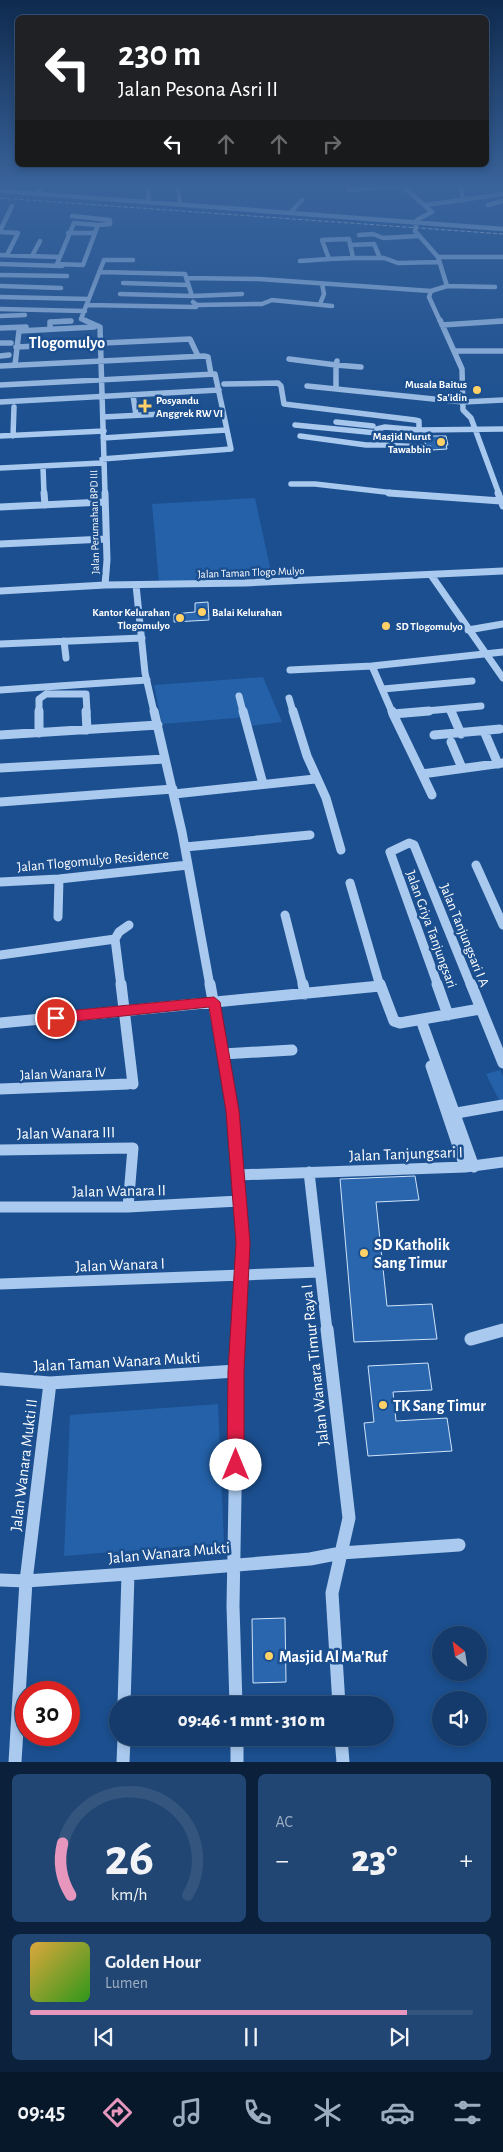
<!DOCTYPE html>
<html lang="id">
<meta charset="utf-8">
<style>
:root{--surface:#143b6b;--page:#214673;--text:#f1f3f6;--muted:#9dadc1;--line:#33557e;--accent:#e797bd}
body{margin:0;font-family:"Alegreya Sans",sans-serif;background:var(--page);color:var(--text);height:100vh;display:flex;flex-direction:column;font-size:19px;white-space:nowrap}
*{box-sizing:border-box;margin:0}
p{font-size:16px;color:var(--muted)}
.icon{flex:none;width:28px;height:28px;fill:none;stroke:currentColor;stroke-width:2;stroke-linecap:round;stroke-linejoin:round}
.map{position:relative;height:1762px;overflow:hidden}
.sheet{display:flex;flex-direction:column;gap:12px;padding:12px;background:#0b203b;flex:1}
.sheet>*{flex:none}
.hud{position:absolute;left:15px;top:15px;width:474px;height:152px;border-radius:8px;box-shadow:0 2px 8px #0003,0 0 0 1px var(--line);background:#202124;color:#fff;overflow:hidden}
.needle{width:32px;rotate:330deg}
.tools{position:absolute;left:432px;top:1626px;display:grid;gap:10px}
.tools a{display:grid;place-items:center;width:55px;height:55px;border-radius:50%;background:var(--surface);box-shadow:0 2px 8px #0003,0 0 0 1px var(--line);font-size:25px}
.speed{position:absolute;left:15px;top:1681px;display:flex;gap:10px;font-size:25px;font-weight:700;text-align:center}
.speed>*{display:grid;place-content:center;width:65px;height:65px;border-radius:50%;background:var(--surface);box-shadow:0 2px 8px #0003,0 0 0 1px var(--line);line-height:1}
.speed .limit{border:8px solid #d22;background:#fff;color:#111}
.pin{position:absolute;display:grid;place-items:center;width:42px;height:42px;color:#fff;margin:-21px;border:2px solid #fff;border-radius:50%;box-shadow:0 1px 5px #0007}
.me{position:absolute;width:55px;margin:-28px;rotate:0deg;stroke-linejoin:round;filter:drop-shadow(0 0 4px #0008)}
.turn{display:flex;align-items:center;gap:18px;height:105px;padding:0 20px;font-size:22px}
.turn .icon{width:65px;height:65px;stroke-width:2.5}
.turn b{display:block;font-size:35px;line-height:42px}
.lanes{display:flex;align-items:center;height:48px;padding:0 20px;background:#0003;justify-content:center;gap:25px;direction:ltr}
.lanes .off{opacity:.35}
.big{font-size:38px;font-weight:800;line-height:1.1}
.sheet .card{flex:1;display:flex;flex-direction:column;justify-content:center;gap:8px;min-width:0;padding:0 18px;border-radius:8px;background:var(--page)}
.sheet .dial{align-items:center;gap:0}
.dial svg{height:130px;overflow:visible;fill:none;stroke:var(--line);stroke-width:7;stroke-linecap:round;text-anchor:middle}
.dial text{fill:var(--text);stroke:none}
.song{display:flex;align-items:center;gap:15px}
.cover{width:60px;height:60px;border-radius:8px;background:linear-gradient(135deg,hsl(40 70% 55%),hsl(110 70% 35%))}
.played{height:5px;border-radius:2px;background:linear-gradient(90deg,var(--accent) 85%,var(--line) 85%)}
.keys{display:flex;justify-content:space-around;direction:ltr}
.heat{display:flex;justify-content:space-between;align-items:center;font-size:28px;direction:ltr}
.sheet .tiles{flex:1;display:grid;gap:12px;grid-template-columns:1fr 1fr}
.card:last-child{grid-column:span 2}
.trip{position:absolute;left:109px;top:1696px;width:285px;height:50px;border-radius:25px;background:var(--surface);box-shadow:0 2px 8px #0003,0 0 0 1px var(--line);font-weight:800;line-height:50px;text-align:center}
.menu{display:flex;height:80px;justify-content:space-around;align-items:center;background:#08182b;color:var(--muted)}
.menu .icon{width:35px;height:35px}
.menu .selected{color:var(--accent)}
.menu b{font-size:22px;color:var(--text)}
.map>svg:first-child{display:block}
</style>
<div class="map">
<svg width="503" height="1762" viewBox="0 0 503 1762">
<rect width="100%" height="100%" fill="#1b4f8f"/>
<path fill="#2461a8" d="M255,498L272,576L159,583L152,504Z
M263,677L282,722L249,726L248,717L162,724L154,685Z
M500,1070L503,1076V1100H499L486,1074Z
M218,1404L224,1543L64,1556L70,1415Z"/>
<path fill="#2a66ad" stroke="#cfe3fa" d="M423,436H446L448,445H446L447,449L432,450L431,446H426Z
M208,602L209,620L174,622V614L195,612V603Z
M415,1176L419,1200L376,1202L387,1306L432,1304L437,1339L354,1342L340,1179Z
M428,1363L432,1390L393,1392L396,1421L447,1418L452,1451L368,1456L364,1423L374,1422L368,1366Z
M285,1618L286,1682L253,1683L252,1619Z"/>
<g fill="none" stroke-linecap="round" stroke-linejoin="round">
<path stroke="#a9c9ee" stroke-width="4.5" d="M295,183L296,188
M399,183L432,212L417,220L415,231L438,257L447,286L431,291L429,297L440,321
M460,183L463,200
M178,187L180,204
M348,190L403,186
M0,191L503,229
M38,194L45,183
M148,201L149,183
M426,205L503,194
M488,205L503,201
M291,212L302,200
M72,216L110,220V224L98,225
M74,223L98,225L83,265L57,264Z
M0,231L12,206
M0,232L18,233L7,255
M68,233H93
M359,235L373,234L383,238L418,236
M349,239L353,258L329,259L322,240Z
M350,245L374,244L380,258
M0,255L59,257
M32,256L40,241
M438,257H503
M353,258H384L398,263L440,262
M300,261L329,259
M0,264L62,266
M99,272L185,274L192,296
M0,275L67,276
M187,278L259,279L431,291
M123,283L188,285
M0,286L61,288
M447,286L495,287
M120,294L193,296L242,294
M0,297L89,299
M320,304L324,294L322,284
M87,305L196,307L197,305L193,302
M197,305L262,304L272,300L332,306
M0,309L85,311
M0,316L25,315
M62,321H71
M87,321L81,319L104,260H133
M496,321H503"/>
<path stroke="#a9c9ee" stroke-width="5.5" d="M84,320L100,327L105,494
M440,320L462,369L463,410L471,418L499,494
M442,325L503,321
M50,326V322L71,321
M0,328L26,327
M0,343H11
M16,347L190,339L198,356
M454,351H503
M0,356L9,355
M289,359L336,365V388
M337,361L336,365L361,367
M15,365L19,331L94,327
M0,366L204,356L208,357L211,374
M224,384L278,383L281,386L284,404L415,420L419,421V430
M0,385L215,374L223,411
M307,386L463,402L503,400
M133,395L136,415
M0,402L219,390
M336,422L373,426
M295,425L377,433V429L385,427L419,430L503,429
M0,436L104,431
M13,436L14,407
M300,436L366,445H384L383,438L377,433
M103,438L226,430
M384,445L422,447
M102,459L231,449L223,411L103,417
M43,467L44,494
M0,468L102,463
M291,484H315L403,494"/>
<path stroke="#a9c9ee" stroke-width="7" d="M44,493L45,505
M105,493L107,560L105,585
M389,493L501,501
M498,493L503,506
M0,507L103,502
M0,544L105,539
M431,575L503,678
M136,585L145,673L154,712
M0,591L105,585L245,583L503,571
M468,630L503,624
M64,641L66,658
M0,644L142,638
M290,670L372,666
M383,689L472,681
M0,690L147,680
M239,696L243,712
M289,698L293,712
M450,709L451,712
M39,712V699L46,694H86L87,712
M392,712L372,666L503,652
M415,712L481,706"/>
<path stroke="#a9c9ee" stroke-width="9" d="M39,711V733
M86,711L87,730
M154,711L182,832L210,986
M243,711L263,784
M293,711L307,756L326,798L341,850
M392,711L393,714L429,711
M451,711L461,734
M393,714L422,774L503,763
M484,731L498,764
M0,735L158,725
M434,735L500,729
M451,742L462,768
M0,768L165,759
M422,774L432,795
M174,794L315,779
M0,802L173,789
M185,847L310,835
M476,865L503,925
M0,882L59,879L188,865
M350,883L380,986
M285,915L303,986
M58,917L59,879
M0,955L115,939
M121,986L115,939L119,932L129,925
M438,986L390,852L409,843L414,845L471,986"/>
<path stroke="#a9c9ee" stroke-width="11" d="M121,984L133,1084
M210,984L233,1111L243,1243L238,1330
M303,984L305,994
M380,984L394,1021L400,1023L480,1009
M437,984L448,1015
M471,984L503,1063
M421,1020L474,1167
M0,1023L380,986
M223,1054L292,1050
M431,1066L465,1167
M0,1089L128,1084
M451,1114L503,1105
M0,1150L133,1148L128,1207
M309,1172L327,1330
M237,1175L465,1167L503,1162
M0,1207H128L239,1201
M0,1284L320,1272"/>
<path stroke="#a9c9ee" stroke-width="13" d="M327,1329L349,1518L332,1593L339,1705
M471,1339L503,1330
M0,1379L50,1383L236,1371
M0,1580L26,1581L128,1574L310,1559L341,1553L459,1545
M124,1705L128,1574
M236,1705L233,1606L238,1329
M237,1738V1762
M341,1738L343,1762
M15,1762L26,1581L50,1383
M123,1762L124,1738"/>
<path stroke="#fff" stroke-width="1" stroke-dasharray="4.5 2" stroke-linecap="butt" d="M0,198L503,234"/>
</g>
<linearGradient id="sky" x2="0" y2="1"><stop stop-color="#0f2b4f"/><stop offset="0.43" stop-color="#39639b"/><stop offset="1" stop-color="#39639b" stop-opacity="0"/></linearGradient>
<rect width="503" height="430" fill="url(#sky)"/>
<path fill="#e11d48" stroke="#92132f" d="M214,997L220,1002L239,1111L250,1243L244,1371V1465L241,1471L236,1473L230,1471L227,1465L228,1371L236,1243L226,1111L209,1007L56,1023L50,1018L56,1012Z"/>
<g fill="#ffd166" stroke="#1b4f8f" stroke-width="2">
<circle cx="477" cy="390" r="5"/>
<path d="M142.5 398.5h5v5h5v5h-5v5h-5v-5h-5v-5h5z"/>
<circle cx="441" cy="442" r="5"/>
<circle cx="202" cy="612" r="5"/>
<circle cx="180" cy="618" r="5"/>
<circle cx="386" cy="626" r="5"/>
<circle cx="364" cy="1253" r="5"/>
<circle cx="383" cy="1405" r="5"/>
<circle cx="269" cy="1656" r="5"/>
</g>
<g text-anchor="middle" stroke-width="5" stroke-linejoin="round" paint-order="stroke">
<g font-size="11" font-weight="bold" fill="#fff" stroke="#1b4f8f" text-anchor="end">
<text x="467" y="388">Musala Baitus<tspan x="467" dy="13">Sa'idin</tspan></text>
<text x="156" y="404" text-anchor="start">Posyandu<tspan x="156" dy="13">Anggrek RW VI</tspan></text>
<text x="431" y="440">Masjid Nurut<tspan x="431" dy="13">Tawabbin</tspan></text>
<text x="170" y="616">Kantor Kelurahan<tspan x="170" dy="13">Tlogomulyo</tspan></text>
<text x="212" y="616" text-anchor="start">Balai Kelurahan</text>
<text x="396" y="630" text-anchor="start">SD Tlogomulyo</text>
</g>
<g font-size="11" fill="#fff" stroke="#1b4f8f">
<text transform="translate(94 522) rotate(-91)" y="4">Jalan Perumahan BPD III</text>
<text transform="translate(251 572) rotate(-2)" y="4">Jalan Taman Tlogo Mulyo</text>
</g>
<g font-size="14" fill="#fff" stroke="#1b4f8f">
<text transform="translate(93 860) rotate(-5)" y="5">Jalan Tlogomulyo Residence</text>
<text transform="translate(432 929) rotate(70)" y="5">Jalan Griya Tanjungsari</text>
<text transform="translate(465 935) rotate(68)" y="5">Jalan Tanjungsari I A</text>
<text transform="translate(63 1073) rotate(-2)" y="5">Jalan Wanara IV</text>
</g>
<g font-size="16" font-weight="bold" fill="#fff" stroke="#1b4f8f">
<text x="67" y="348">Tlogomulyo</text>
</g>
<g font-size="16" fill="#fff" stroke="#1b4f8f">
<text transform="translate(66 1132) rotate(-1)" y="6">Jalan Wanara III</text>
<text transform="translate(406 1153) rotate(-2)" y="6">Jalan Tanjungsari I</text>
<text transform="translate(119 1190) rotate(-1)" y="6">Jalan Wanara II</text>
<text transform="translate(120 1264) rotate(-2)" y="6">Jalan Wanara I</text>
<text transform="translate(117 1361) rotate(-3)" y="6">Jalan Taman Wanara Mukti</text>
<text transform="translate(314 1365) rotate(-96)" y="6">Jalan Wanara Timur Raya I</text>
<text transform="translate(23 1465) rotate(-83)" y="6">Jalan Wanara Mukti II</text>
<text transform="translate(169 1552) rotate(-5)" y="6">Jalan Wanara Mukti</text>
</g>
<g font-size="16" font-weight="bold" fill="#fff" stroke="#1b4f8f" text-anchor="start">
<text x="374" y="1250">SD Katholik<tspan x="374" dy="18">Sang Timur</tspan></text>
<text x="393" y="1411">TK Sang Timur</text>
<text x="279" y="1662">Masjid Al Ma'Ruf</text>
</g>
</g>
</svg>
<div class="tools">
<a><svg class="needle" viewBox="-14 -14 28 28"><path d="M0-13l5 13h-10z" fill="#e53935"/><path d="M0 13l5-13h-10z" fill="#9dadc1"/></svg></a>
<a><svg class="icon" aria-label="sound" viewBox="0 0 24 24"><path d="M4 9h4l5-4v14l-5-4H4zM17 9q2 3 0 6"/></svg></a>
</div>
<div class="speed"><div class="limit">30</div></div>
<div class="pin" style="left:56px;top:1018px;background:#d93025"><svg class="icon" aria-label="arrive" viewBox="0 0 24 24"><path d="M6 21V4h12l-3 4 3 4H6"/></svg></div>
<svg class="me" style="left:236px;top:1465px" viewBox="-20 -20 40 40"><circle r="19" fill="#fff"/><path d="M0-13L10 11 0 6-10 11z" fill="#e11d48"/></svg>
<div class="trip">09:46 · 1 mnt · 310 m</div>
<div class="hud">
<div class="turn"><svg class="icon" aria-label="left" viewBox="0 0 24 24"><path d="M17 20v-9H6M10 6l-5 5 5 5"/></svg><div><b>230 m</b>Jalan Pesona Asri II</div></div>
<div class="lanes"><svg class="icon" aria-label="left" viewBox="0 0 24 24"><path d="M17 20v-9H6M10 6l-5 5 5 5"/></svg><svg class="icon off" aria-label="ahead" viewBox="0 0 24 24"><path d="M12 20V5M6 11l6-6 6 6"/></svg><svg class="icon off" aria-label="ahead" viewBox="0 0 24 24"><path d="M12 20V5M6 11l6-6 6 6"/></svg><svg class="icon off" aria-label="right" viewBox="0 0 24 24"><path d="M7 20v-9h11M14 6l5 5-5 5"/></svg></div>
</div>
</div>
<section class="sheet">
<div class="tiles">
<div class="card dial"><svg viewBox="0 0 100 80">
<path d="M14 69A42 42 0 1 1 86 69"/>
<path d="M14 69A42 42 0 0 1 9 37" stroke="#e797bd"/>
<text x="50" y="56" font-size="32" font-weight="700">26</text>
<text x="50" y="72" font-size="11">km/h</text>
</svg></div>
<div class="card"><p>AC</p>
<div class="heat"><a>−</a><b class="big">23°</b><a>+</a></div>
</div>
<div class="card">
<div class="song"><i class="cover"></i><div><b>Golden Hour</b><p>Lumen</p></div></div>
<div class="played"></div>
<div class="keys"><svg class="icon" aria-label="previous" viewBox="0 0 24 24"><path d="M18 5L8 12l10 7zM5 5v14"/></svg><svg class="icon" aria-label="pause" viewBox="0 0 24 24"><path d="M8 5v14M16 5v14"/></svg><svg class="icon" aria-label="next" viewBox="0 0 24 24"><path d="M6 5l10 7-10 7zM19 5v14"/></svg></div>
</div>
</div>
</section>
<nav class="menu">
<b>09:45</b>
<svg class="icon selected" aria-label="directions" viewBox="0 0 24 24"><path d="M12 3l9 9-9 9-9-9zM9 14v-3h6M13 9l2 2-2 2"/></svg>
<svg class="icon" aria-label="music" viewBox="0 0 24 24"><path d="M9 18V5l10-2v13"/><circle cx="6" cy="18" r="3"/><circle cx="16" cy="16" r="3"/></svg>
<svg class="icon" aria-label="phone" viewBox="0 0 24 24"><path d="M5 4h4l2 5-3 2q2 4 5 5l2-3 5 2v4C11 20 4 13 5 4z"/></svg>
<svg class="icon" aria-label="climate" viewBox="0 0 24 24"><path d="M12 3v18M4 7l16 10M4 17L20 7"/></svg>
<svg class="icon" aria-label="car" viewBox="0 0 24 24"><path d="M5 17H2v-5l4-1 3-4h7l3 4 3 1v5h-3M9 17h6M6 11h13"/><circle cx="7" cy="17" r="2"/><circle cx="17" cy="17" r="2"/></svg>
<svg class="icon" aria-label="filters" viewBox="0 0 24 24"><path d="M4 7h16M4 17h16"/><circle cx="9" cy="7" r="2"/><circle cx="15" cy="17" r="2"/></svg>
</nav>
